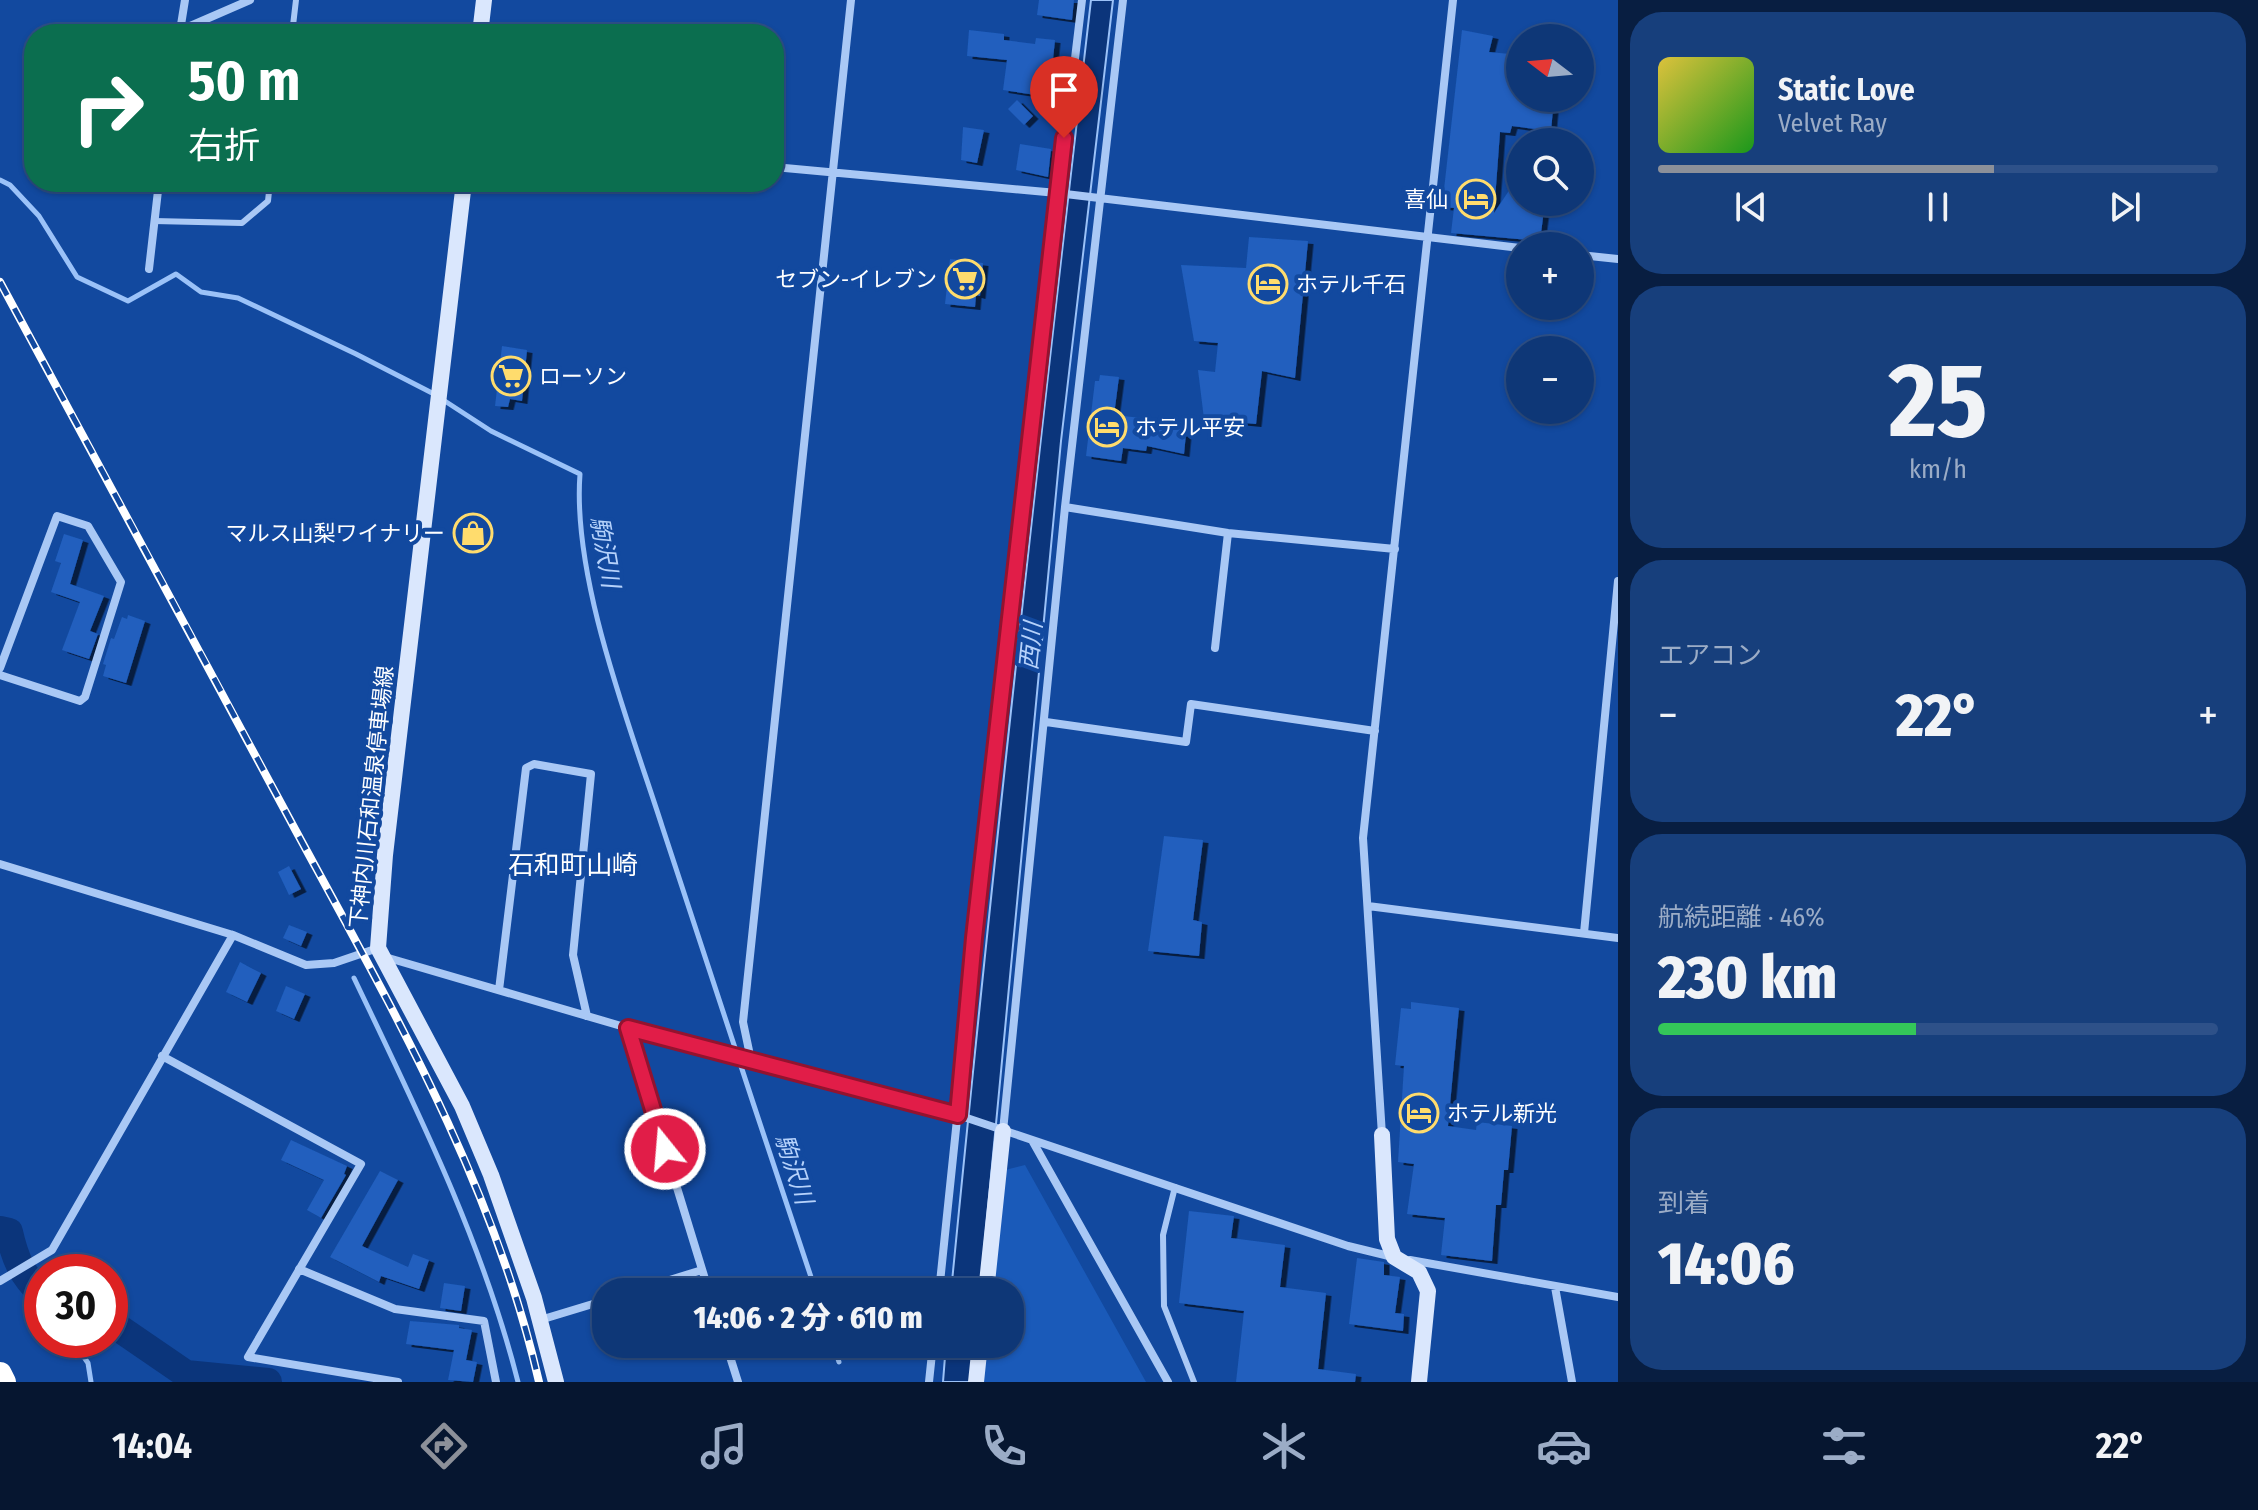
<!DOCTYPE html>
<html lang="ja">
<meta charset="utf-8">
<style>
:root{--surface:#0e3777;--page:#173f7c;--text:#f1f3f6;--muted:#9bacc6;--line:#2e5189;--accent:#8c9099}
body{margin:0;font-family:"Fira Sans Condensed","Noto Sans JP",sans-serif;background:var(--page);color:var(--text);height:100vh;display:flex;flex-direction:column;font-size:30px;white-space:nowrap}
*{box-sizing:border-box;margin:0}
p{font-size:26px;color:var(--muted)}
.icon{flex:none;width:44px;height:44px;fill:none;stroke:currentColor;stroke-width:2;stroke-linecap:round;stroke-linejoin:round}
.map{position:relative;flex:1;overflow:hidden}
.side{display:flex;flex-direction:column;gap:12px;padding:12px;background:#081e41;width:640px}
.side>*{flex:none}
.top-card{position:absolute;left:24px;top:24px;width:760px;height:168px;border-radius:32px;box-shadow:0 2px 6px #0004,0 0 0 2px var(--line);background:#0b6e4f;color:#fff;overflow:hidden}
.needle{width:52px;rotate:286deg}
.tools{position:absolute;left:1506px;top:24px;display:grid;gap:16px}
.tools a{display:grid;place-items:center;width:88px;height:88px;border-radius:50%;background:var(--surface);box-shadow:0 2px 6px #0004,0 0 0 2px var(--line);font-size:40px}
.speed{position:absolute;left:24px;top:1254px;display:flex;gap:16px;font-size:40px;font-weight:700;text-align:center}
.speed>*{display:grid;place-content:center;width:104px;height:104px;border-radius:50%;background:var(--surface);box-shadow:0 2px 6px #0004,0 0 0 2px var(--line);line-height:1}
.speed .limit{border:12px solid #d22;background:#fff;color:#111}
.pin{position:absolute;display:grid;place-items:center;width:68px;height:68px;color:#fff;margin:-82px -34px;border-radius:50% 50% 50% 0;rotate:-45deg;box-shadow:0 0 8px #0007}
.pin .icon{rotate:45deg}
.me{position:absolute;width:88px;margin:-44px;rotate:343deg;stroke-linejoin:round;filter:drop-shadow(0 0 6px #0008)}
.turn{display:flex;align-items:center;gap:28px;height:168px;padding:0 32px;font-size:36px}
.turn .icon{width:104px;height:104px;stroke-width:2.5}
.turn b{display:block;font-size:56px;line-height:68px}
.big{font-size:60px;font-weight:800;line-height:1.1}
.side .widget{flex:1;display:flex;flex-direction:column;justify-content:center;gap:12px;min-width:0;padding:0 28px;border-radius:32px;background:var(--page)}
.side .dial{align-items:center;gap:0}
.dial b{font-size:104px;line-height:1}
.song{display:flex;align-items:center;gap:24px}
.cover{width:96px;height:96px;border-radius:12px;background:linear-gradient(135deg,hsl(50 70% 55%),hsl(120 70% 35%))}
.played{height:8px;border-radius:4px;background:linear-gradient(90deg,var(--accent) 60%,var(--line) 60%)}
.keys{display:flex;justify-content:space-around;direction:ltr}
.heat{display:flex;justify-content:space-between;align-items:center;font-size:44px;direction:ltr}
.charge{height:12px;border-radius:6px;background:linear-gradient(90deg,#34c759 46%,var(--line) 0)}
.trip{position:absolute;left:592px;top:1278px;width:432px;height:80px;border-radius:32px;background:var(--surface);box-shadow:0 2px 6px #0004,0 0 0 2px var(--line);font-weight:800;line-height:80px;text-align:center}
.dock{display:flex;height:128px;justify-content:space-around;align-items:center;background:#061630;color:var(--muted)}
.dock .icon{width:56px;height:56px}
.dock .selected{color:var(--accent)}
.dock b{font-size:36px;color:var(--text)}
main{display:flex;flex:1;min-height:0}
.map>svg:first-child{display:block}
</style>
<main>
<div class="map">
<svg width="1618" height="1382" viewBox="0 0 1618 1382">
<defs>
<filter id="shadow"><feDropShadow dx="5.5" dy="3" stdDeviation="0" flood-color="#0009"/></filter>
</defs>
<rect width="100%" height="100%" fill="#12499f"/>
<path fill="#1a5ab9" d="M1025,1165L1146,1382H983L987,1344H1010V1292H992L1005,1170Z"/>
<path fill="#0b357b" stroke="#9bc2f8" stroke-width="2" d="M1091,0H1113L1061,441L980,1292H951C993,861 1041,430 1091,0Z
M946,1344H976L972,1382H943Z"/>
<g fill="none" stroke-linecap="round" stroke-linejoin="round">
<path stroke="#9bc2f8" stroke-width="5" d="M0,180L10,185L39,216L77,277L128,301L176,274L201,292L238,298L356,354L434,394L491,431L580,474C572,579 630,726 662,826C713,981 764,1137 816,1292
M354,978C417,1110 482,1240 518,1382
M72,1340L88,1363L91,1382
M833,1344L839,1362"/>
<path stroke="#0b357b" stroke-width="28" d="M0,1230L9,1232C15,1259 22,1275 42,1294
M110,1322L186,1374L268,1382"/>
</g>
<path fill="#205fbe" filter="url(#shadow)" d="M1039,0H1074L1072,20L1037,15Z
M969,30L1004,34V40L1035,44L1036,38L1055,40L1049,97L1003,90L1007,60L967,56Z
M1462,30L1493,36L1489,52L1520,55V98H1554L1551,131L1512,126L1510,133L1500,132L1494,213L1520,174V202H1545L1540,241L1451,233L1454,208L1442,207Z
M1017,100L1033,116L1024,125L1008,109Z
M963,127L984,130L977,163L961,160Z
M1020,144L1051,149L1048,177L1016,170Z
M1249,237L1308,241L1295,378L1262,371L1256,424L1204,419L1198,370L1215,372L1218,343L1194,341L1181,265L1246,268Z
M950,259L983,263L980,296L976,295L975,307L945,304Z
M502,346L527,350L522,401L510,399L508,407L495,406Z
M1100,375L1119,377L1114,415L1187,423L1184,454L1147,446L1146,451L1123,448L1121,461L1086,456L1095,381H1099Z
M64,534L83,540L70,584L104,596L90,631L98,634L89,659L62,650L80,602L51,592L61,563L55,561Z
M128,615L145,621L126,683L103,676L106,665L103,664L111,638L114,639L122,617L127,619Z
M1164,836L1203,840L1193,920L1202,922L1199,956L1148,951Z
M289,866L301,889L289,895L278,872Z
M289,925L307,932L301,946L283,938Z
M240,962L261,973L247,1002L226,992Z
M286,986L305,994L294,1019L276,1011Z
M1411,1002L1459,1008L1448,1126L1476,1130L1477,1122L1512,1126L1508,1170H1504L1501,1205H1496L1492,1261L1441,1255L1445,1218L1407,1214L1414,1164L1398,1162L1404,1066L1395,1065L1401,1008L1411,1009Z
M291,1140L347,1166L344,1174L346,1175L321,1218L307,1210L324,1180L281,1160Z
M380,1171L398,1180L362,1246L408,1267L413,1254L429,1260L419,1289L381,1276L379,1282L330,1257Z
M1189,1211L1234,1216L1231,1238L1285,1245L1280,1287L1326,1293L1318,1369L1356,1374L1355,1382H1236L1244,1311L1179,1303Z
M1357,1258L1384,1262V1275L1400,1277L1395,1313L1404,1314L1403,1331L1349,1324Z
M444,1283L465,1286L461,1311L440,1308Z
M410,1321L459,1325V1328L472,1330L466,1360L477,1362L473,1382L448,1380L454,1350L406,1344Z"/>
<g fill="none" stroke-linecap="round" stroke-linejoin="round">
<path stroke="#a9c8f5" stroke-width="6" d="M292,34L296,0
M154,221L242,223L268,201L270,182
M1175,1187L1163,1235L1164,1306L1194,1382"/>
<path stroke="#a9c8f5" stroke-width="8" d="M181,30L250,0
M180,31L185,0
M774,167L1057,193L1520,248
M1580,255L1618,259
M149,269L159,182
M1065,507L1228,533L1395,549
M1215,648L1228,533
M0,668L57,516L88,526L121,582L85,697L80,701L0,675
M1046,722L1186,742L1191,704L1375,731
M0,864L233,935L306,965L334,963L378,948
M1368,906L1618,938
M1584,933L1618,581
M385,957L628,1028L958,1115L1348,1246L1393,1257
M499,990L526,768L534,764L591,774L573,955L587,1016
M628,1028L709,1292
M162,1056L361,1164L248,1357L398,1382
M751,1060L743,1022L851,0
M1003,1131L1065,507L1123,0
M1382,1135L1363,838L1453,0
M1033,1142L1168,1382
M1410,1260L1618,1297
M299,1269L395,1309L484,1321L496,1382
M0,1281L52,1250L233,935
M1555,1287L1572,1382
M631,1292L702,1270
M939,1292L1018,534L1082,0
M540,1320L606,1300
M726,1344L738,1382
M929,1382L933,1344"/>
<path stroke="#dae7fd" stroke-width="16" d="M480,34L484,0
M464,182L385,855L378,948L462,1106L491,1175L534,1298L556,1382
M1382,1135L1387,1239L1394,1257L1419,1272L1428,1291L1419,1382
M986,1292L1003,1131
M976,1382L980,1344"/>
<path stroke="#fff" stroke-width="24" d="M0,1374L4,1382"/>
<defs>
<path id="rail" d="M0,282C99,465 198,648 296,831C392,1008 494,1184 539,1382"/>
</defs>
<use href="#rail" stroke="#fff" stroke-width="8"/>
<use href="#rail" stroke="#12499f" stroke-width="5" stroke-dasharray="15" stroke-linecap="butt"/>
</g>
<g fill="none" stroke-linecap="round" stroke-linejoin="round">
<defs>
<path id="route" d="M665,1149L628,1028L958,1115L974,938L1064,138"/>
</defs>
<use href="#route" stroke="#92132f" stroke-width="20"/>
<use href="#route" stroke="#e11d48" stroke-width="14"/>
</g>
<defs>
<symbol id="hotel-ring" viewBox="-11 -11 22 22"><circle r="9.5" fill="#12499f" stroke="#ffdc6d" stroke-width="1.5"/><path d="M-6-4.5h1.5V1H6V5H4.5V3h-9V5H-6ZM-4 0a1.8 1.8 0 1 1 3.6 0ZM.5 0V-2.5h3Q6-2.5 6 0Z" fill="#ffdc6d"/></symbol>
<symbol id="supermarket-ring" viewBox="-11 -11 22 22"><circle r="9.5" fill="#12499f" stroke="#ffdc6d" stroke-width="1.5"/><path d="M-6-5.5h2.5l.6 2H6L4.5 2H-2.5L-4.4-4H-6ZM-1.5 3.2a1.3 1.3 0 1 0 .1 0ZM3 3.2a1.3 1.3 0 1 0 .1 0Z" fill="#ffdc6d"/></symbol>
<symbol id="shop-ring" viewBox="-11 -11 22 22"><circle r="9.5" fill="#12499f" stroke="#ffdc6d" stroke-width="1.5"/><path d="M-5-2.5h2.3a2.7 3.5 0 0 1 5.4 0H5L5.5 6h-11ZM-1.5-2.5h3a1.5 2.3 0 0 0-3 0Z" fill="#ffdc6d"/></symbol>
</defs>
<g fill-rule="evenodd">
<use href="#hotel-ring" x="1454" y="177" width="44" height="44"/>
<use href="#supermarket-ring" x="943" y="257" width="44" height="44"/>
<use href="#hotel-ring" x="1246" y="262" width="44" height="44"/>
<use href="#supermarket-ring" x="489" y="354" width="44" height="44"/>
<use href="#hotel-ring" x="1085" y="405" width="44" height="44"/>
<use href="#shop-ring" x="451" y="511" width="44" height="44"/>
<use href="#hotel-ring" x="1397" y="1091" width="44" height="44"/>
</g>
<g text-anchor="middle" stroke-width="8" stroke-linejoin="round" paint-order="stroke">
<g font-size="22" fill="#fff" stroke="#12499f" text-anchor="start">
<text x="1448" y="207" text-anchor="end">喜仙</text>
<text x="937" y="287" text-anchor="end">セブン-イレブン</text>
<text x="1296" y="292">ホテル千石</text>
<text x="539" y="384">ローソン</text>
<text x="1135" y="435">ホテル平安</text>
<text x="445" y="541" text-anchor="end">マルス山梨ワイナリー</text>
<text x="1447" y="1121">ホテル新光</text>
</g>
<g font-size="22" fill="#fff" stroke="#12499f">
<text transform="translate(371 797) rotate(-84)" y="8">下神内川石和温泉停車場線</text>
</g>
<g font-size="24" font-style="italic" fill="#b6d2fb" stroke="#12499f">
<text transform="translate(605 552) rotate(80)" y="8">駒沢川</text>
<text transform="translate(1031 646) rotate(-84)" y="8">西川</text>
<text transform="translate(794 1169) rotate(72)" y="8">駒沢川</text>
</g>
<g font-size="26" fill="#fff" stroke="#12499f">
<text x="573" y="874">石和町山崎</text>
</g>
</g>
</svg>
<div class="tools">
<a><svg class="needle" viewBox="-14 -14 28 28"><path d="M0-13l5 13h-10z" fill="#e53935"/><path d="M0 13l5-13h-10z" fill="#9bacc6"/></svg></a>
<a><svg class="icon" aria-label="search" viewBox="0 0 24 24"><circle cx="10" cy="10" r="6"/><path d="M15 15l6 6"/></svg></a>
<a>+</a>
<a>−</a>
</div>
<div class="speed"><div class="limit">30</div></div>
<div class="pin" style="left:1064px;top:138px;background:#d93025"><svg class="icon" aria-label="arrive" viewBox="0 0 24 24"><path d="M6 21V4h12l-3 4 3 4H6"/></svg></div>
<svg class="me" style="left:665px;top:1149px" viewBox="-20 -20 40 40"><circle r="17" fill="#e11d48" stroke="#fff" stroke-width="3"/><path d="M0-11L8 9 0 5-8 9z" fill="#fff"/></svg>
<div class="trip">14:06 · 2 分 · 610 m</div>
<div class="top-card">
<div class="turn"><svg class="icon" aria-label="right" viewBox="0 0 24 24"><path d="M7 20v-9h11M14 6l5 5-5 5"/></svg><div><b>50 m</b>右折</div></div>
</div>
</div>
<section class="side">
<div class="widget">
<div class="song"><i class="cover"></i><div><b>Static Love</b><p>Velvet Ray</p></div></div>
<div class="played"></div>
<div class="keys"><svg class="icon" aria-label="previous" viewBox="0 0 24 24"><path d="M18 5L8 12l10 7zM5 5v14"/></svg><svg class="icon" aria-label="pause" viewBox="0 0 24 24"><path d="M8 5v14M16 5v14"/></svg><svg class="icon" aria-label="next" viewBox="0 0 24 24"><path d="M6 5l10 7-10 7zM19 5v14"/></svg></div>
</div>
<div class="widget dial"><b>25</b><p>km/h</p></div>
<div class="widget"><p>エアコン</p>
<div class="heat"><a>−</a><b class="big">22°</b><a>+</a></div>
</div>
<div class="widget"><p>航続距離 · 46%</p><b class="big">230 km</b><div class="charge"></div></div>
<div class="widget"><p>到着</p><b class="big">14:06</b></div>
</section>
</main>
<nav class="dock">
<b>14:04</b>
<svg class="icon selected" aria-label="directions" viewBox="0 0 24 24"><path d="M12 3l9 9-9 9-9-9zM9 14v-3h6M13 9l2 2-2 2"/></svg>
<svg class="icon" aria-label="music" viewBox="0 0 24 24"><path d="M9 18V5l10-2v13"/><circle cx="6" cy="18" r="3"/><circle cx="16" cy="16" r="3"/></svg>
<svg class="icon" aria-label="phone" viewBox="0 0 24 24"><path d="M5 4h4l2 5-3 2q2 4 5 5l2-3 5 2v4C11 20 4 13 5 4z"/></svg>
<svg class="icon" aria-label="climate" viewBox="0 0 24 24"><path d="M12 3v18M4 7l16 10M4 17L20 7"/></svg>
<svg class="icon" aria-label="car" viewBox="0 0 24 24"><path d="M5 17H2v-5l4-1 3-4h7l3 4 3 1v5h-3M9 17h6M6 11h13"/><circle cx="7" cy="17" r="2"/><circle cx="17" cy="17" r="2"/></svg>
<svg class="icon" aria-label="filters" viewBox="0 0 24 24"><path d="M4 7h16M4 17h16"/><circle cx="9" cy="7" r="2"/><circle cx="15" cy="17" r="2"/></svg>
<b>22°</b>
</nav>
